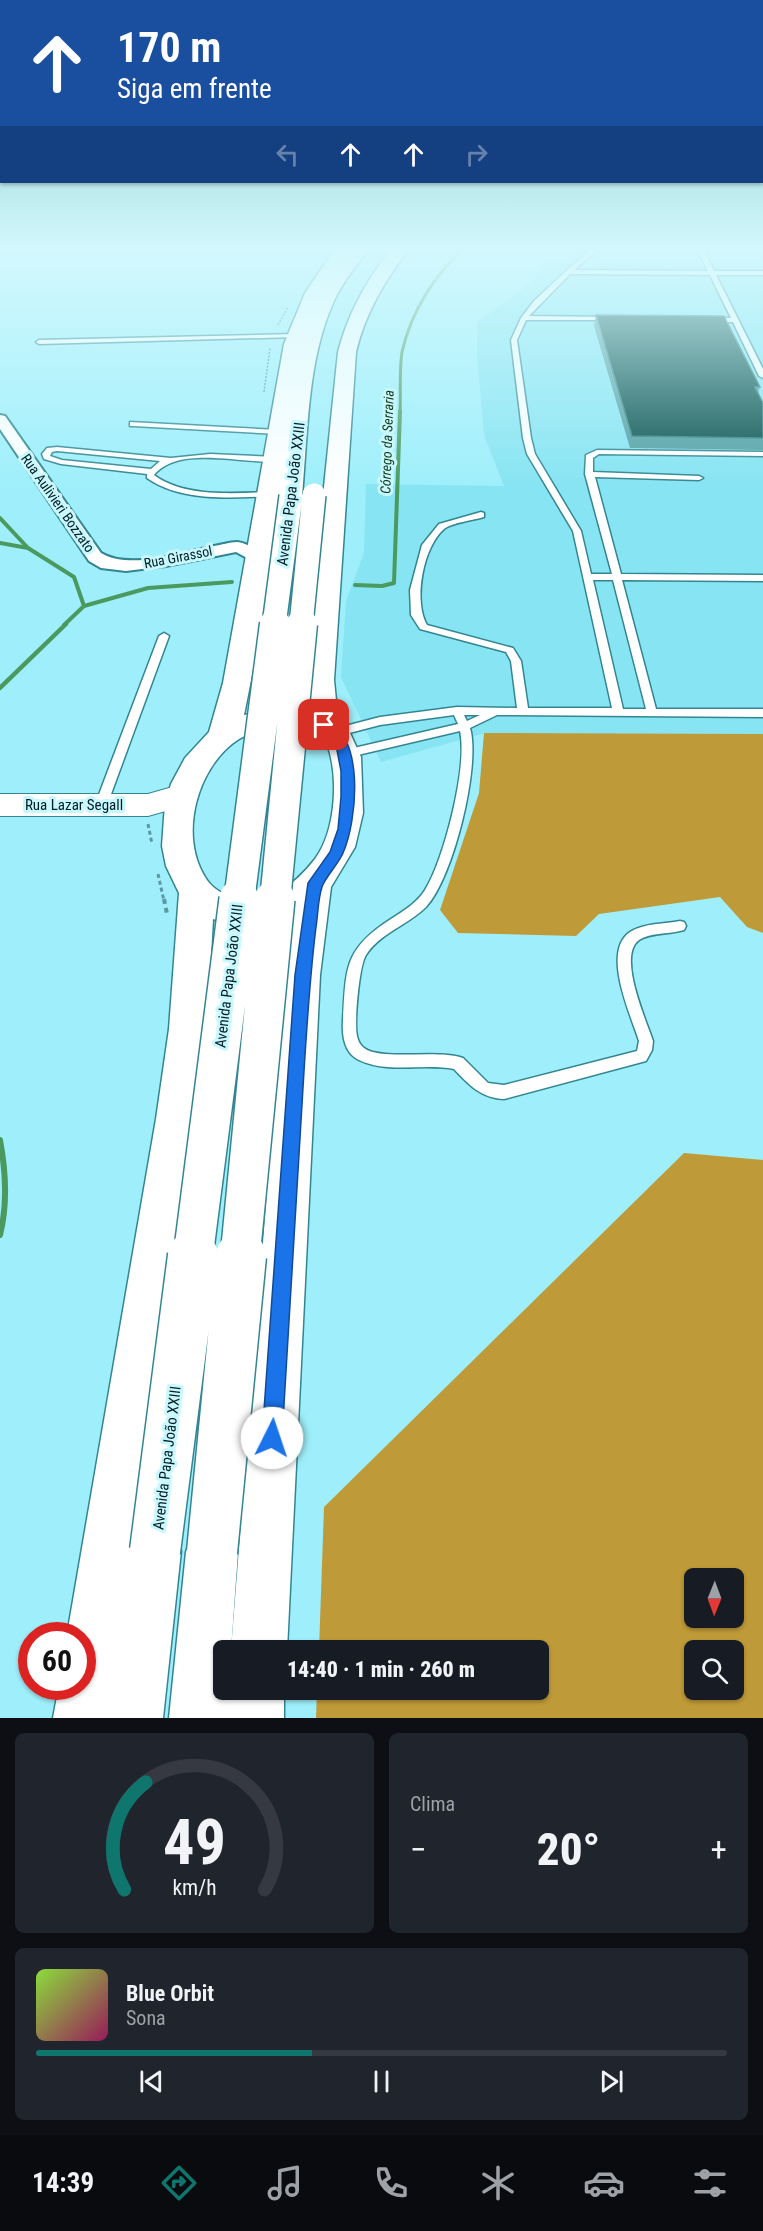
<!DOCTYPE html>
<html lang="pt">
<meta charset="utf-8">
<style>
:root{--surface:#171b24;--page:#20242c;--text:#f1f3f6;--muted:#9ea1a6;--line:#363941;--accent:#0f766e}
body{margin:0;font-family:"Roboto Condensed",sans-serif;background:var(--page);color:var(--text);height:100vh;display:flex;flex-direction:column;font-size:22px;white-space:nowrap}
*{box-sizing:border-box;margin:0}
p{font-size:20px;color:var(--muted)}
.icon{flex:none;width:33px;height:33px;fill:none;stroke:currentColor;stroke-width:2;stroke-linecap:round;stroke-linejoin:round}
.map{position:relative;height:1718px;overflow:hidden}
.panel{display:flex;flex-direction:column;gap:15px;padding:15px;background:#0d0f14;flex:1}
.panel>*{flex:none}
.hud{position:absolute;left:0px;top:0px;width:764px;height:183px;box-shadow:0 2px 4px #0004;background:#1a4fa0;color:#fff;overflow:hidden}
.needle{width:39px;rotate:181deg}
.fabs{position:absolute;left:684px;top:1568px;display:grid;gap:12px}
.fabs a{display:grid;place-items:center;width:60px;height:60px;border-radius:9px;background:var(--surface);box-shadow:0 2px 4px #0004;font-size:30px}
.speed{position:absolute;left:18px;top:1622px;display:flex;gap:12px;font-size:30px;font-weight:700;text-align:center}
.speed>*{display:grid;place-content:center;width:78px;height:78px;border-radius:50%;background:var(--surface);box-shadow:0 2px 4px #0004;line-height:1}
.speed .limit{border:9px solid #d22;background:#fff;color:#111}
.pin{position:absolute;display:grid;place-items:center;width:51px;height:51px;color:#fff;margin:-26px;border-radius:12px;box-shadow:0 3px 9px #0006}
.me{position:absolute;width:66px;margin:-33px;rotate:4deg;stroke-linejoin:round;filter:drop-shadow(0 0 4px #0008)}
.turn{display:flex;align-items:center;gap:21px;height:126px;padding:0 18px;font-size:27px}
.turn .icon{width:78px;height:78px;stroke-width:2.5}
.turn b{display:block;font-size:42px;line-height:51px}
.lanes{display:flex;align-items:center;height:57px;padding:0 18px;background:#0003;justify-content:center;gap:30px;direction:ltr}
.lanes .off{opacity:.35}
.big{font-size:45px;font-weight:800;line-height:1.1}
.panel .widget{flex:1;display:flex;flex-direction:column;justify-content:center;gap:9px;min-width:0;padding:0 21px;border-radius:9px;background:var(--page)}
.panel .dial{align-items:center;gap:0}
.dial svg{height:156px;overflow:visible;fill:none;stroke:var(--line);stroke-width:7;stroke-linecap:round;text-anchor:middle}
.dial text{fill:var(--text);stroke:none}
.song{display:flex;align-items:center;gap:18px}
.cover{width:72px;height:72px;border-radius:9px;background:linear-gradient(135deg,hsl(90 70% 55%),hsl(330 70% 35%))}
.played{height:6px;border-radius:3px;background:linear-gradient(90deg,var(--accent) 40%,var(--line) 40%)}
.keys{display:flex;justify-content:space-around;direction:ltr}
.heat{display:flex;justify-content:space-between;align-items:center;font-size:33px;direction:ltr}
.panel .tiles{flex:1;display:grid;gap:15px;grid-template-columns:1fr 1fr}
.widget:last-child{grid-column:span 2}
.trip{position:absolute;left:213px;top:1640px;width:336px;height:60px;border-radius:9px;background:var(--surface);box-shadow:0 2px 4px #0004;font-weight:800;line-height:60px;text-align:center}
.tabs{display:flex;height:96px;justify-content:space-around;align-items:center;background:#090b0e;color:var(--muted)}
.tabs .icon{width:42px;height:42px}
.tabs .selected{color:var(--accent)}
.tabs b{font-size:27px;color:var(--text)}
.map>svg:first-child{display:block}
</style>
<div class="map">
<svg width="763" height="1718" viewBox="0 0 763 1718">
<rect width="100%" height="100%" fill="#9eeffb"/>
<path fill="#87e4f2" d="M554,247H763V734L485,733L381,762L341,677L346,601L364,553L366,484L504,486L484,435L477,355V322L532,282Z"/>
<path fill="#bf9a38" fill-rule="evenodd" d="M484,733L763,734V933L747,927L720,897L599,914L576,936L458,933L440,910L479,793Z
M684,1153L763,1160V1718H316L317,1689H538V1650H319L324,1507ZM694,1578H734V1617H694ZM694,1650H734V1689H694Z"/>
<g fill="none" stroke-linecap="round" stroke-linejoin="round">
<path stroke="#4a9a60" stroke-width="3" d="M400,413C401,393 399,371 402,352C411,312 435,273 466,247"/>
<path stroke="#4a9a60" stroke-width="4" d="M0,518L28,548L74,577L84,606L64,625
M0,543L28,548
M355,585L382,586L394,583L400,411
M84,606L148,588L232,582"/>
<path stroke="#4a9a60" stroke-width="4.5" d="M0,688L66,624"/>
<path stroke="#4a9a60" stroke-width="6" d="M0,1140C6,1172 8,1203 0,1235"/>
<defs>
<path id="lane" d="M594,247H601L574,270L708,271L696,247H702L714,271H763V275H716L763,369V378L759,376L733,322H711L708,320L711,318H731L710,275L570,274L529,316L610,317L612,318V320H526L517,340L531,438L535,454L581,531L591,574H612L585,474L586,455L597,450L763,452V456L599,454L593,458V472L699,476L703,478L699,480L595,477L621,574L763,575V581L622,580L656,709H763V717L497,715L470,728C481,765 453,879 426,907C408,925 380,933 366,955C359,966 354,1023 357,1036C358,1041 360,1045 364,1048C381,1061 438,1049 463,1058L488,1083L504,1085L637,1051L639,1041C631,1015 601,952 630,932C644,923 665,924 680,921L684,922L686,926L684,930L680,931C668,934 649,933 639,940C617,956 646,1020 653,1041L652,1050L646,1061L504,1099C481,1098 469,1085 454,1069C424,1063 388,1074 359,1060C344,1053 342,1035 343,1020C346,968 344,949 391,919C403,911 417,903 425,890C444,860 468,766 460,731L345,758L340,754L345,750L458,724L454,715L380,725L334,737L329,733L330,730L380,717L457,707L517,708L511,661L506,652L420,629L411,615L410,590L422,545L439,524L481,512L484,513V517C474,520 451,523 444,529C423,547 413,601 427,625L513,648L521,661L528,708H612L573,531L527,454L523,438L511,340L521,318L534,301L566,271ZM593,580H613L646,709H623ZM464,715H480L467,721Z
M295,334L298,336L297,337L39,344L36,342L39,340Z
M130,422L279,430L283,432L279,434L133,426H130Z
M57,447L171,458L210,454L275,457H278V461C243,465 180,444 154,475C185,498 235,493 271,492L275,494L271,496C232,498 181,502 147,478V474L61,464L44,459L42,454L47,448ZM57,451L160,461L151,469L62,460L50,456L52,452Z
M164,633L169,636L107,805L105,808H97L95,805L159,636Z"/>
<path id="street" d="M0,415L5,416L101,553C129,570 183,553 214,546C221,545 230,542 237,542C247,543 262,552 268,560L260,565L236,552L166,566L126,571L101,568L89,561L0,429Z"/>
<path id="secondary" d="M183,784L194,787L198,795L194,803L148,816H0V794H148Z"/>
<path id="primary" d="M336,247H352L322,293L302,344L261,630L244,715L283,708L308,711L306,680L307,651L338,352C348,313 367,279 393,247H410C385,281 366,311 356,352L334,680L338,721L349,731L361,757L363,813L355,847L331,887L320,975L287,1650H231L284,975L293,916C266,928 241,928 213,919L207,1029L196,1119L111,1718H53L59,1686H82V1635H67L156,1119L169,1029L179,893L166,866L162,846L165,804L171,784L185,758L209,732L223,683L284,344L305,293ZM283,728L309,731L327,744C339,776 336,831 315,859C305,872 293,884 278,892C255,904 219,901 205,877C178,834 198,765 239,739C253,731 268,729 283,728Z
M228,1689H284V1718H226Z"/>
<path id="highway" d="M353,247H370C357,265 343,281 334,301C307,360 308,432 302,496L299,501L291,503L283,501L280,496C287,432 288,360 317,301C326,282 340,264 353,247Z
M155,1525L174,1532L181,1551L163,1718H105L129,1551L136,1532Z
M212,1526L231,1533L238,1552L231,1650H224V1689H229L227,1718H169L186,1552L193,1533Z"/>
</defs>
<use href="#lane" stroke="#338691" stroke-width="3"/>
<use href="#street" stroke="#338691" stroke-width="4"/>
<use href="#secondary" stroke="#338691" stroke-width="2"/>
<use href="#primary" stroke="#338691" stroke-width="3"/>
<use href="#highway" stroke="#338691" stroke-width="3"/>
<path stroke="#5c98a1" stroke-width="1.5" stroke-dasharray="2 1.5" stroke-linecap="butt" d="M278,325L288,307
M264,392L270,348"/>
<path stroke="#5c98a1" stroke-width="3" stroke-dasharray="4 3" stroke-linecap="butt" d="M148,824L152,844
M158,874L164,901"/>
<path stroke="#5c98a1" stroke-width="4" stroke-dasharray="5 4" stroke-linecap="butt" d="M164,899L167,914"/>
<use href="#lane" fill="#fff" fill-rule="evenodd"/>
<use href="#street" fill="#fff" fill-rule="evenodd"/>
<use href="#secondary" fill="#fff" fill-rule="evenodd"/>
<use href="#primary" fill="#fff" fill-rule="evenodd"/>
<use href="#highway" fill="#fff" fill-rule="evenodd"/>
<defs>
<path id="highway-bridge-far3" d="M274,625L291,496
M301,625L314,495"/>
<path id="highway-bridge-far2" d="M239,901L275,624
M275,901L302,624"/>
<path id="highway-bridge-far1" d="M193,1257L239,899
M240,1257L275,899"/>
<path id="highway-bridge" d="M155,1551L193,1256
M212,1552L241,1256"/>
</defs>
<use href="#highway-bridge-far3" stroke="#338691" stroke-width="26" stroke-linecap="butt"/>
<use href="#highway-bridge-far2" stroke="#338691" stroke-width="33" stroke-linecap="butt"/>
<use href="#highway-bridge-far1" stroke="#338691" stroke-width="42" stroke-linecap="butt"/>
<use href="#highway-bridge" stroke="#338691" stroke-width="53" stroke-linecap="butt"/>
<use href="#highway-bridge-far3" stroke="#fff" stroke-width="23"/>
<use href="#highway-bridge-far2" stroke="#fff" stroke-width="30"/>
<use href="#highway-bridge-far1" stroke="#fff" stroke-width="39"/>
<use href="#highway-bridge" stroke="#fff" stroke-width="50"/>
</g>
<path fill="#529ea2" d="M596,315L760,387L758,393L763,403V450L630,448L594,326Z"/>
<path fill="#064e4a" stroke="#347e7f" stroke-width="1.5" d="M596,315L724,316L760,387H755L763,403V438L632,436Z"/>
<linearGradient id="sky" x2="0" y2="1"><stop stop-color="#75bfbc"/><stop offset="0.51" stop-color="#d3f8fd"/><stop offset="1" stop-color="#d3f8fd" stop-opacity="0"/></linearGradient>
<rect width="763" height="488" fill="url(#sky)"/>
<path fill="#1a73e8" stroke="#114b97" stroke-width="1.5" d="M324,721C366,733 357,822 343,853C339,863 324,879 322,887C318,899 318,914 316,927C310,975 307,1023 304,1071C297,1194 289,1316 282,1438L279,1445L272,1448L265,1445L262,1438L295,975L308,883L330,852L338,829L341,797V771L336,745L318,725Z"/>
<g text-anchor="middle" stroke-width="6" stroke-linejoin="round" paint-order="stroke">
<g font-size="14" font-style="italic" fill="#123b1a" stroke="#c8f7fe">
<text transform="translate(387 442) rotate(-88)" y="5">Córrego da Serraria</text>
</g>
<g font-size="14" fill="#001d22" stroke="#c8f7fe">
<text transform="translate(58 503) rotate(55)" y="5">Rua Aulivieri Bozzato</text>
<text transform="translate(178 557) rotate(-11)" y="5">Rua Girassol</text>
</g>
<g font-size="15" fill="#001d22" stroke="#c8f7fe">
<text transform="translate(291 494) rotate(-83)" y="5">Avenida Papa João XXIII</text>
<text x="74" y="810">Rua Lazar Segall</text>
<text transform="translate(229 976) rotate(-83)" y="5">Avenida Papa João XXIII</text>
<text transform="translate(167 1458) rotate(-83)" y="5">Avenida Papa João XXIII</text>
</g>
</g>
</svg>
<div class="fabs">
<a><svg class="needle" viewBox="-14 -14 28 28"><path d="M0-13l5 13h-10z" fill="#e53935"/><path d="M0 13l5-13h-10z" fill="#9ea1a6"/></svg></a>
<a><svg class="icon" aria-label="search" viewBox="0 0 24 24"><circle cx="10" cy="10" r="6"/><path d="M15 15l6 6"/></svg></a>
</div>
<div class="speed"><div class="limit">60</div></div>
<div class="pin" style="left:324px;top:725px;background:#d93025"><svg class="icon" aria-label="arrive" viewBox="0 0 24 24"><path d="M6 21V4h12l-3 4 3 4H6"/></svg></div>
<svg class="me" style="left:272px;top:1438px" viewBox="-20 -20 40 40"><circle r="19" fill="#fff"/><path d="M0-13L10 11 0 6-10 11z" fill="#1a73e8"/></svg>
<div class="trip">14:40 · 1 min · 260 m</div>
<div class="hud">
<div class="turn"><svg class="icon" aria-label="ahead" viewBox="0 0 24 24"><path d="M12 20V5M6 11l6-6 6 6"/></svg><div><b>170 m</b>Siga em frente</div></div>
<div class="lanes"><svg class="icon off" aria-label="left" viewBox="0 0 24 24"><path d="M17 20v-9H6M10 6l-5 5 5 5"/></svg><svg class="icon" aria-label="ahead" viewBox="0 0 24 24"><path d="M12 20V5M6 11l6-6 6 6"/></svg><svg class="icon" aria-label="ahead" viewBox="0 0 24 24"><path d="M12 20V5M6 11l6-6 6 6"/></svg><svg class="icon off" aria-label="right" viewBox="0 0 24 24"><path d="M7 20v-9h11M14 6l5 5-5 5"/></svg></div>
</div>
</div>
<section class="panel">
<div class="tiles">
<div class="widget dial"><svg viewBox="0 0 100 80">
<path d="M14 69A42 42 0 1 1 86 69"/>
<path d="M14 69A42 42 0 0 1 25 14" stroke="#0f766e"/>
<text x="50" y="56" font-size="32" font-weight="700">49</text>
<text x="50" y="72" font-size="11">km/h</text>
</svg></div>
<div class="widget"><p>Clima</p>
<div class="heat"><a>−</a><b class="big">20°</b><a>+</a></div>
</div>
<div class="widget">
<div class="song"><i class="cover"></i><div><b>Blue Orbit</b><p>Sona</p></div></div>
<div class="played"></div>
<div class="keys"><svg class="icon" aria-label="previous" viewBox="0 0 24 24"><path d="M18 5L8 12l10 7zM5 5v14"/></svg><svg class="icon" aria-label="pause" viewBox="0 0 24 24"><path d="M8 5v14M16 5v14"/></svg><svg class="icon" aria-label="next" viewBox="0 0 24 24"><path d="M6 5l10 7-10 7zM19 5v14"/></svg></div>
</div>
</div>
</section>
<nav class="tabs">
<b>14:39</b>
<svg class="icon selected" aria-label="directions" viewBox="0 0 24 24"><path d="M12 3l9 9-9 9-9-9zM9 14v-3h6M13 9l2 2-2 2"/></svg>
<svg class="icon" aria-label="music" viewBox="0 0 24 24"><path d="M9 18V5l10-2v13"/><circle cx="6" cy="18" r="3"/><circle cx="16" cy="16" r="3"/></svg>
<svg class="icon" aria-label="phone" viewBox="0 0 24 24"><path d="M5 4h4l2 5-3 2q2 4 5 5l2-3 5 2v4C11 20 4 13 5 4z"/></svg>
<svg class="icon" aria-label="climate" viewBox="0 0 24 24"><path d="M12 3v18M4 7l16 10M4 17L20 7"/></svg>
<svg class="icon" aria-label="car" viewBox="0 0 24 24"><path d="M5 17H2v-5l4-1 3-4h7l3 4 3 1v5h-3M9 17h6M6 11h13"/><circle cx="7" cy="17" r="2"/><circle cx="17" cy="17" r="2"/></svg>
<svg class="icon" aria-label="filters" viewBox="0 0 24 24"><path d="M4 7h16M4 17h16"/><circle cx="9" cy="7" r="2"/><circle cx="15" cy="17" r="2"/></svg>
</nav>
